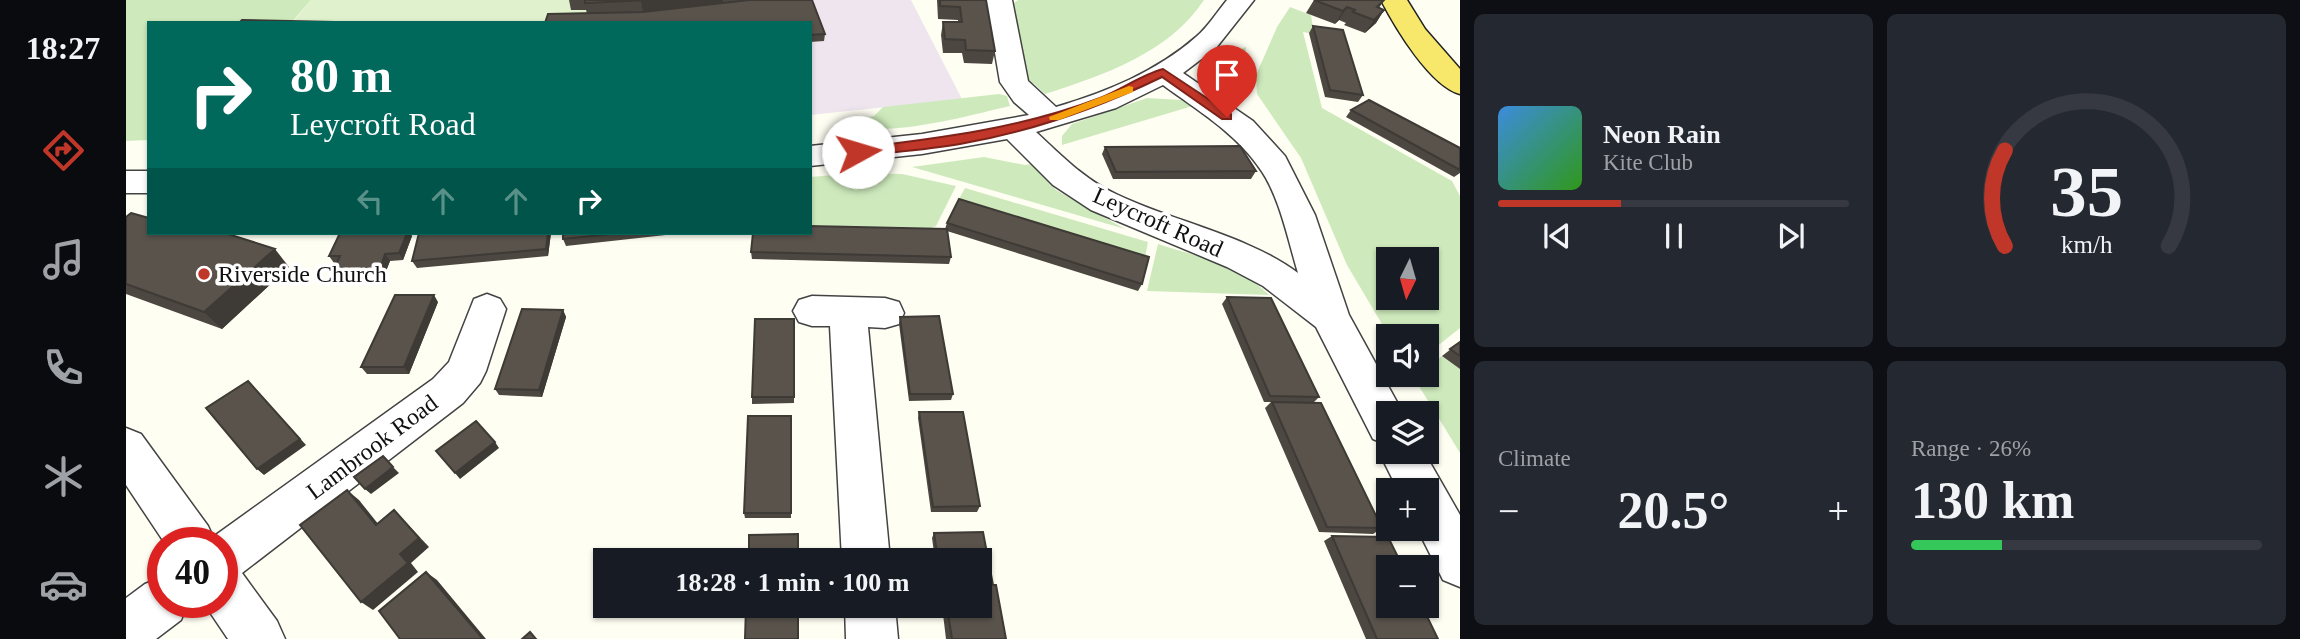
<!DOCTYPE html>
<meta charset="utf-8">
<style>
:root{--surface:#171b24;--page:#242831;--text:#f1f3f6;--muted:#9ea1a6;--line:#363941;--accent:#c03628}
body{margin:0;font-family:Georgia,serif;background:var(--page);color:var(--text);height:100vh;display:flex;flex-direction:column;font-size:26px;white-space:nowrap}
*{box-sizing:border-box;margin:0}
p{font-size:23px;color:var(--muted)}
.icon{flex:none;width:38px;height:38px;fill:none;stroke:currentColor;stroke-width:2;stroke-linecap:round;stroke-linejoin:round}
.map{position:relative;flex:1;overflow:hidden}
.side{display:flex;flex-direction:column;gap:14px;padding:14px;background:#0d0f14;width:840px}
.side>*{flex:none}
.guide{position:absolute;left:21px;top:21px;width:665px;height:214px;border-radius:0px;box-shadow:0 2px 5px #0004;background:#00695c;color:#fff;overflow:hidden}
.needle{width:46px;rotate:185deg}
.tools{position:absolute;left:1250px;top:247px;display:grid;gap:14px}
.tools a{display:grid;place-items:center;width:63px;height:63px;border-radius:0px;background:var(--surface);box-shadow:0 2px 5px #0004;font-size:35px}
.speed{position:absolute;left:21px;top:527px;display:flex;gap:14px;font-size:35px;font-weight:700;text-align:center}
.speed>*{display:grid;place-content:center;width:91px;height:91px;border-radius:50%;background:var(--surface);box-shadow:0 2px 5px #0004;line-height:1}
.speed .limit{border:10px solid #d22;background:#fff;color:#111}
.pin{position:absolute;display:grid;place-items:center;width:60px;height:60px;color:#fff;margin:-72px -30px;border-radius:50% 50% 50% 0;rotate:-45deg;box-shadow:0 0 7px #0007}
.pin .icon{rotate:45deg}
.me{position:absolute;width:77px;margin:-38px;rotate:84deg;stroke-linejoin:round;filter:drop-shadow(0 0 5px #0008)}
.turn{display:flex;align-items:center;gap:24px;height:147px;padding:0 28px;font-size:32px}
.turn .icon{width:91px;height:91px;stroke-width:2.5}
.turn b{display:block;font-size:49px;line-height:60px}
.lanes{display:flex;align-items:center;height:66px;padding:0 28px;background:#0003;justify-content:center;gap:35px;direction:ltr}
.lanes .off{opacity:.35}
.big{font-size:52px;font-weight:700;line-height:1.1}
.side .card{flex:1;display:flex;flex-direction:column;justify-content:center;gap:10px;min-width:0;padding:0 24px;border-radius:10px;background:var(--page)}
.side .dial{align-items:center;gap:0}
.dial svg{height:182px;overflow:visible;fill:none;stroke:var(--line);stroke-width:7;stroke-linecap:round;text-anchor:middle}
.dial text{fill:var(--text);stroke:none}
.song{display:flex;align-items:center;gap:21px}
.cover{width:84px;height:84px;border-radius:10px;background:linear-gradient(135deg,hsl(210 70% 55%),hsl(110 70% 35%))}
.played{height:7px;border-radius:4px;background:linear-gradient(90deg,var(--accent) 35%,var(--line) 35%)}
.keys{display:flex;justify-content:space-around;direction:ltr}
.heat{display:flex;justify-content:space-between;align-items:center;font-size:38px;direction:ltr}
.charge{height:10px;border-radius:5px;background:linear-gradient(90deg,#34c759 26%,var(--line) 0)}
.side .tiles{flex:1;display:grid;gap:14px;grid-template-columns:repeat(2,1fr)}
.trip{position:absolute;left:467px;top:548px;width:399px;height:70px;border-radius:0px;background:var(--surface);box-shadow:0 2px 5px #0004;font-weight:700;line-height:70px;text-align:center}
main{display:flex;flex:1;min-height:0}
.tabs{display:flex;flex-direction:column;width:126px;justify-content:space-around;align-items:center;background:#090b0e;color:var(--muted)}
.tabs .icon{width:49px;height:49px}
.tabs .on{color:var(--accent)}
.tabs b{font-size:32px;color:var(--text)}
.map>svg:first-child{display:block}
</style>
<main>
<nav class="tabs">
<b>18:27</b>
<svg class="icon on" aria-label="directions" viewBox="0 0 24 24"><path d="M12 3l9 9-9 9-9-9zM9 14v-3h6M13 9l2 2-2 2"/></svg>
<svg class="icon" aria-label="music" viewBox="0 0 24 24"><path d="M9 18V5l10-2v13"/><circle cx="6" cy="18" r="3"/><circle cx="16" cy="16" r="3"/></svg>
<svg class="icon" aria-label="phone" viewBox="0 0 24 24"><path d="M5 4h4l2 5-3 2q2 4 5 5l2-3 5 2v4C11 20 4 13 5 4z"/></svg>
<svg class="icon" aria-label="climate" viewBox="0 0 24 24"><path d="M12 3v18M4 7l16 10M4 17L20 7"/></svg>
<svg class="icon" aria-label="car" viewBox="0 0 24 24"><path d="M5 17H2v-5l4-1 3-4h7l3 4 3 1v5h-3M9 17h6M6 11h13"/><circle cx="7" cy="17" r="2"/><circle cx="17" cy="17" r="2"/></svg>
</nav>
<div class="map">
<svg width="1334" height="639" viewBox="0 0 1334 639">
<rect width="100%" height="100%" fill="#fffef3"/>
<path fill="#eee5ee" d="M686,0H785L836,99L684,115V23H366L518,19Z"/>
<path fill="#ceeabc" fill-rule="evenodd" d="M0,0H185L165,23H23V140L0,141Z
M892,0H1078C1043,53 978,75 919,94L908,84L888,77L885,5Z
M1164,7L1185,15L1188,34L1177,32L1196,108L1326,181L1334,196V328L1300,355V336H1263L1221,265L1175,158L1131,94L1130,75L1151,27ZM1262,259H1300V298H1262Z
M1120,47L1119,60L1091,93L1079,77V68L1093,57Z
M873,94L881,96L884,106C841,116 753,141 714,122L748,116L757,107Z
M1021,98L1056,100L1070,105L936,145V136L946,124Z
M858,157L899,165L905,164L930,190L999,229L786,167Z
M732,173L776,174L830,186L810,226L803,229L684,225V177Z
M839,188L1022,242L1019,258L832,201Z
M1032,244C1070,256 1115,266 1143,295L1021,291Z
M1316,356L1334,369V453L1288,378L1300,374V368Z"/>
<path fill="#e0f1ce" d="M185,0H686L518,19L364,23H166Z"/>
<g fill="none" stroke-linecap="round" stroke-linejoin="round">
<defs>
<path id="minor" d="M860,0H886L902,81L930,107C980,92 1030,72 1070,37C1082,27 1091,12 1101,0H1128L1090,48L1057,73L1127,121L1159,156L1189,215L1223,315L1277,413H1262V452H1298L1334,515V587L1317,580L1291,528H1300V490H1272L1253,452L1257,443L1247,439L1190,327L1137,286L1101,267L965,210L927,185L881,139L796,154L684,166V146L796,134L903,115L888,102L874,82ZM1037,85C1071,110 1108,132 1132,166C1153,193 1162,240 1172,273C1121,235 1048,222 990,194C959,180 935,155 910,132L990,108Z
M0,171H23V193H0Z
M361,294L374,299L380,309L360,371L354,383L337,403L116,573L151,621L159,639H102L77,602H96V542H38L0,485V428L15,434L82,526L87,537L307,379L323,362L348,299Z
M686,296L759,298L773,302L778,313L773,324L759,328L742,327L764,560H716L704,326H686L673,322L667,311L673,300Z
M37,577V602H62L55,620L30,639H0V598L19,584Z
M719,606H769L772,639H720Z"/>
<path id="major" d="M1255,0H1281L1299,29L1334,69V94C1304,86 1269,27 1255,0Z"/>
</defs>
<use href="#minor" stroke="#434343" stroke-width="3"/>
<use href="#major" stroke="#212121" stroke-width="3"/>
<use href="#minor" fill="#fff" fill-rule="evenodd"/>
<use href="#major" fill="#f7e86b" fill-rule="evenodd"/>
</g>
<path fill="#4d4741" d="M443,0H686L699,34L698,41L684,42V23L461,13L460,10H445Z
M811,0H860L869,51L866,64L838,63L836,53H817L815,35L817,22H832V20L812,19Z
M1188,0H1258L1253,8L1258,10L1250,23L1239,33L1218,25L1220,23L1213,20L1209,24L1180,13Z
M1187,26L1237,95L1232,102L1199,97L1183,33Z
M1225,110L1334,148V173L1328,177L1220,117Z
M979,147L1130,171L1125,179H987L976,154Z
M0,217L163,267L96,329L0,294Z
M821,223L1016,284L1012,291L821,231L825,257L823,264L626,259L625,252L819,229Z
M214,233H284L286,236L277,260L264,261L258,276L212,278L207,271L211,263H208L203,256Z
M293,233H425L422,256L291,268L286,261Z
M437,233H558L440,246L437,239Z
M1101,297L1193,397L1187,403L1256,528L1247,534L1193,532L1139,408L1145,402H1138L1096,304Z
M312,302L283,374H241L235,367Z
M437,310L440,317L416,397L373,395L369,389Z
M774,317L827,394L825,400L783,401L773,324Z
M668,319V403L626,404V397Z
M1334,342V369L1316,356Z
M793,412L854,506L851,512H805L792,418Z
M665,416V518H619L618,513Z
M857,532L867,585H870L880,639H820L816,606H854V560H809L806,538L808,533Z
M1206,536L1312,639H1240L1198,541Z"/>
<path fill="#3e3a35" d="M525,0H597V4L518,19L515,1Z
M1221,7L1213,20L1209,24L1217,11Z
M1258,10L1250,23L1239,33L1248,20Z
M281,233H284L286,236L277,260L273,253Z
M422,233H425L422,256L420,249Z
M149,249L163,267L96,329L78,312Z
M259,254L264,261L258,276L254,269Z
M308,295L312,302L283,374L278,367Z
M437,310L440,317L416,397L413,390Z
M122,381L180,445L138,475L131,469Z
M369,442L373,448L334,479L329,473Z
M267,467L273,473L245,494L239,489Z
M221,490L233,500L261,535L250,525Z
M268,510L303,547L285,563L292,572L247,610L235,602L274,554Z
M300,572L311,580L360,639H357Z"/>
<path fill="#59534c" stroke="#3e3a35" stroke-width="2" d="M459,0H525L459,3Z
M623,0H686L699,34L684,35V23H419L422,14L517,12Z
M814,0H860L869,51L840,50L839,40L819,39L817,22H836L834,7L814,6Z
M1188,0H1258L1251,7L1258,10L1248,20L1227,12L1229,10L1221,7L1217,11Z
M116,20L207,22L206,23H113Z
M1187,26L1217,30L1237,95L1204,90Z
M1243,100L1334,148V170L1225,110Z
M1114,146L1130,171L990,172L979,147Z
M833,199L1023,257L1016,284L821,223Z
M5,213L23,218V233H99L149,249L78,312L0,284V217Z
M684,226L821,229L825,257L625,252L627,233H684Z
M214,233H281L273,253L259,254L254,269L207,271L214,256H203Z
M293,233H422L420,249L286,261Z
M437,233H494L437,239Z
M269,295H308L278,367H235Z
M1101,297L1145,298L1193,397L1144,396Z
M396,309L437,310L413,390L369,389Z
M813,316L827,394H784L774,317Z
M629,319H668V397H626Z
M1334,342V356L1324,349Z
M122,381L174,439L131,469L80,408Z
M1146,402L1195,403L1256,528L1201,527Z
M793,412H837L854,506L807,507Z
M622,416H665V513H618Z
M350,421L369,442L329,473L310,451Z
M257,456L267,467L239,489L228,477Z
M221,490L250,525L268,510L293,538L274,554L282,563L235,602L174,525Z
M857,532L867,585H854V560H812L808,533Z
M672,534V560H623V535Z
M1206,536L1262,537L1277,567H1262V606H1296L1312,639H1251Z
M300,572L357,639H274L253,611Z
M854,585H870L880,639H826L821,606H854Z
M620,606H672V639H619Z
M404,632L410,639H396Z"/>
<path fill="#c03628" stroke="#7d231a" stroke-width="2" d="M1037,69L1105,114V119H1096L1036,77C972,108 904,132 834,144C800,150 766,152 732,156L726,152L732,148C815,138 896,128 974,98C995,90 1015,75 1037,69Z"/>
<path fill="#f59e0b" d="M1003,86L1007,87V92L933,120H924L923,117Z"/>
<circle fill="#c03628" stroke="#fff" stroke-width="2.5" cx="78" cy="274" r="7"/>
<g text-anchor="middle" stroke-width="7" stroke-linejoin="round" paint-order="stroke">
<g font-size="24" fill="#101010" stroke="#fff">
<text transform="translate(1032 222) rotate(24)" y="8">Leycroft Road</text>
<text transform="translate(246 447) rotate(-37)" y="8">Lambrook Road</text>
</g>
<g font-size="24" fill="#101010" stroke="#fff" text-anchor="start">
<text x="92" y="282">Riverside Church</text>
</g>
</g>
</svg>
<div class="tools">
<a><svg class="needle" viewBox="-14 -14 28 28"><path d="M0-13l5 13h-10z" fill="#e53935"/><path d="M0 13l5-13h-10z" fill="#9ea1a6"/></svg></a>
<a><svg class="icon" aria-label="sound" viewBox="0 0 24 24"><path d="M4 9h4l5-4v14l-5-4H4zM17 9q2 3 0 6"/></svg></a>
<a><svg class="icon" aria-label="layers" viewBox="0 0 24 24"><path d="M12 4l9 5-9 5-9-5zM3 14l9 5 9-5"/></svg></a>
<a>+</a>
<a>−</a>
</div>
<div class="speed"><div class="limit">40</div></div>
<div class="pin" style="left:1101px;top:117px;background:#d93025"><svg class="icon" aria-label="arrive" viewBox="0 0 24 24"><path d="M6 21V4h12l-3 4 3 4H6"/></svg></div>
<svg class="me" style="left:732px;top:152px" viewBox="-20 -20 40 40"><circle r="19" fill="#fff"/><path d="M0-13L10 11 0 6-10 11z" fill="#c03628"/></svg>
<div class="trip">18:28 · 1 min · 100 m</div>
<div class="guide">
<div class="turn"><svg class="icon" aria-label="right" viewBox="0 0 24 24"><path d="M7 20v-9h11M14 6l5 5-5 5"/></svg><div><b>80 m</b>Leycroft Road</div></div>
<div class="lanes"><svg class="icon off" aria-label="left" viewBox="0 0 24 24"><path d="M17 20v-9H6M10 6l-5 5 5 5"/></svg><svg class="icon off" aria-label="ahead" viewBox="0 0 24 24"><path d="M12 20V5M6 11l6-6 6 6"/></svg><svg class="icon off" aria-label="ahead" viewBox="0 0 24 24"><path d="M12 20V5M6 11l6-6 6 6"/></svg><svg class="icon" aria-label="right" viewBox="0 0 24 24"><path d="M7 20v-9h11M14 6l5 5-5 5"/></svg></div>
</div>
</div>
<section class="side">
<div class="tiles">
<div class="card">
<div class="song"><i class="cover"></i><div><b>Neon Rain</b><p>Kite Club</p></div></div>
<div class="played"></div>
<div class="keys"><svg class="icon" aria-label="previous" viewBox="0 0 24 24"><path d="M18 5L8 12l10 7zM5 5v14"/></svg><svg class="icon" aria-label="pause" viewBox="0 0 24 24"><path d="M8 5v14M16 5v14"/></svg><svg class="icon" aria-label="next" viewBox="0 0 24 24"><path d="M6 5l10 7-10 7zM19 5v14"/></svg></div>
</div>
<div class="card dial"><svg viewBox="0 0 100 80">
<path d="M14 69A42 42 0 1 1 86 69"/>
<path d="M14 69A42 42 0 0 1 14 27" stroke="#c03628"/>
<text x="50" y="56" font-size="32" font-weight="700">35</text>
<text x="50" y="72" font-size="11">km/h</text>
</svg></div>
<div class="card"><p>Climate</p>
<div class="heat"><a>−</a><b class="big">20.5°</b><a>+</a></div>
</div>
<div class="card"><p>Range · 26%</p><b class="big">130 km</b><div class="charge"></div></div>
</div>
</section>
</main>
